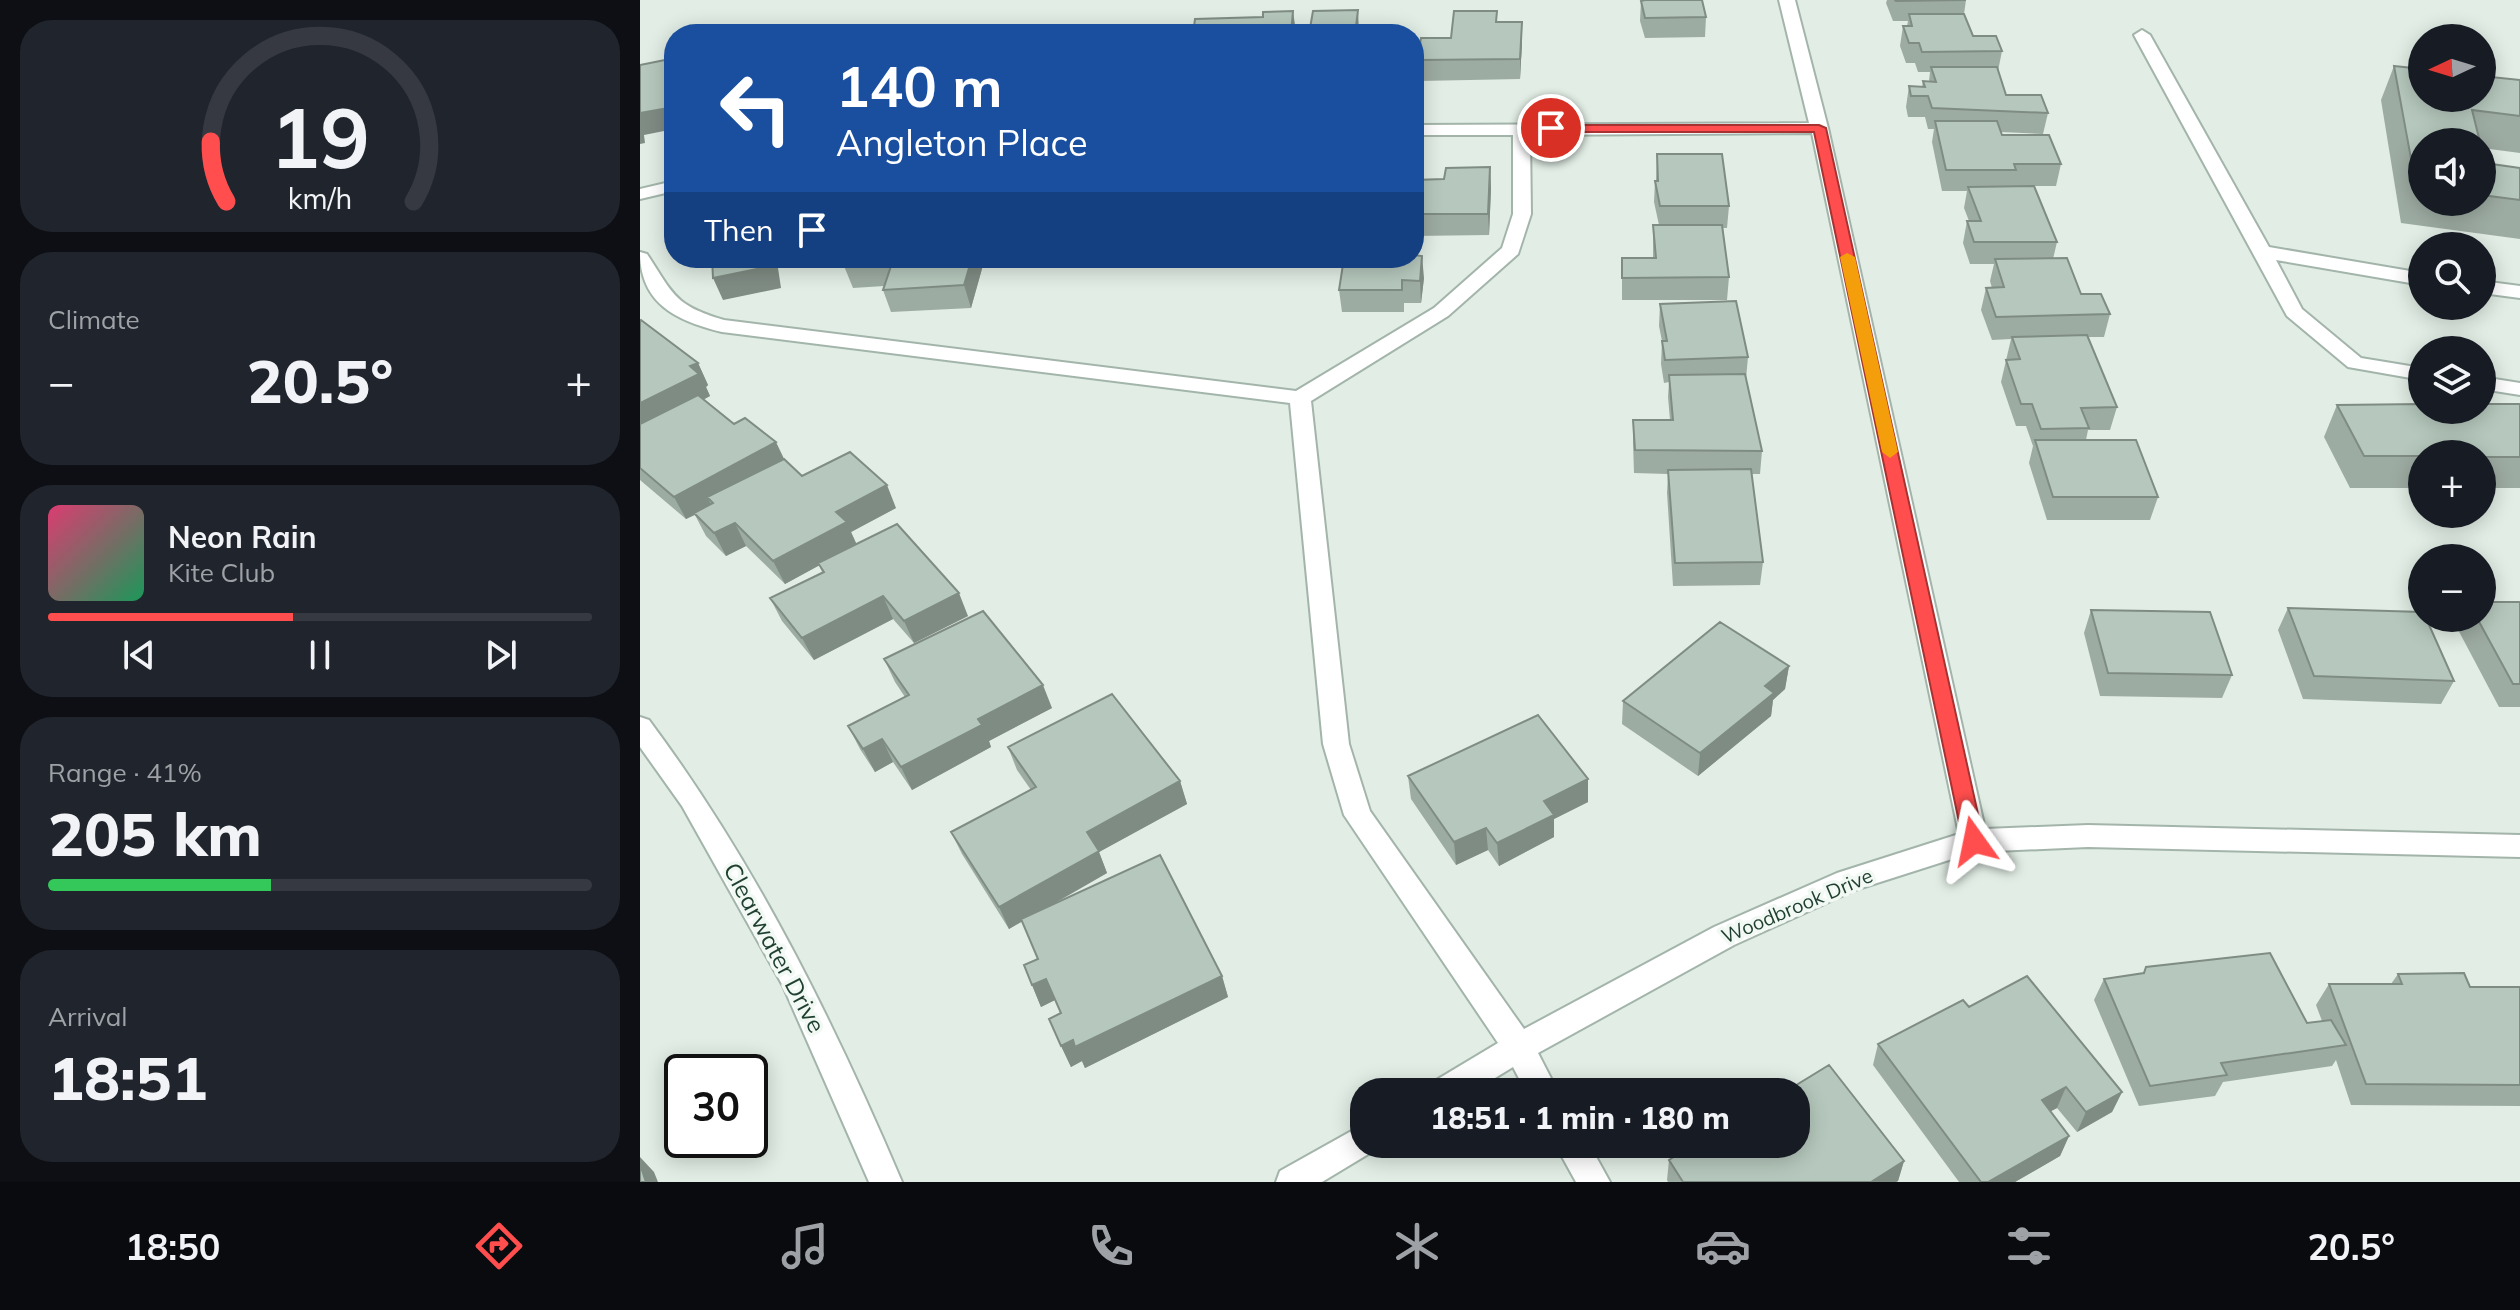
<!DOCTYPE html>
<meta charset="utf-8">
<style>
:root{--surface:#171b24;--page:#20242c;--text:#f1f3f6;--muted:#9ea1a6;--line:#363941;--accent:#ff4e4d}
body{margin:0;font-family:Mulish,sans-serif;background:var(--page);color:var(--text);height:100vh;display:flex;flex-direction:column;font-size:30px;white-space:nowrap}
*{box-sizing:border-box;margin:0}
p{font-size:26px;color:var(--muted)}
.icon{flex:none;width:44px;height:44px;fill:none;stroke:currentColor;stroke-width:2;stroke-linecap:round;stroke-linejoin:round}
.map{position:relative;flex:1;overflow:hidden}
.details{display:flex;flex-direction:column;gap:20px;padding:20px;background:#0d0f14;width:640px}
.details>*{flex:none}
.top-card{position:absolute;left:24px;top:24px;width:760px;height:244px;border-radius:32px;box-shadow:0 4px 20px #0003;background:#1a4fa0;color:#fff;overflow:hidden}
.needle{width:52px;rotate:266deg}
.buttons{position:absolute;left:1768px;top:24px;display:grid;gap:16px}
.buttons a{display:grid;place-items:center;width:88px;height:88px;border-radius:50%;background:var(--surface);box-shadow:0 4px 20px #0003;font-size:40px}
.speed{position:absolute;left:24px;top:1054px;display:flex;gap:16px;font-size:40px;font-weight:700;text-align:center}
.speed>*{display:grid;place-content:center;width:104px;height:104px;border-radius:50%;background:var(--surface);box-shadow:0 4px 20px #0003;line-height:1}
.speed .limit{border:4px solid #111;border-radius:12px;background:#fff;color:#111}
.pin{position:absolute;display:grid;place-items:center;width:68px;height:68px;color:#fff;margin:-34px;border:4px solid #fff;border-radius:50%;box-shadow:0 2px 8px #0007}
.me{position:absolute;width:88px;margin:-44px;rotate:348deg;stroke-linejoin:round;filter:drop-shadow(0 0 6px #0008)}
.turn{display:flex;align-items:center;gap:28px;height:168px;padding:0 40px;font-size:36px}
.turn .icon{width:104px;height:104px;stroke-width:2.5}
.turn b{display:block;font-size:56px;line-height:68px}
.then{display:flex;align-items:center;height:76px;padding:0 40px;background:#0003;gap:16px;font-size:30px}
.big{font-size:60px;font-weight:800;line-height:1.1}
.details .widget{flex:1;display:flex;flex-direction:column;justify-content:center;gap:12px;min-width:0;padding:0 28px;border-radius:32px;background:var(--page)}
.details .dial{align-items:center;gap:0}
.dial svg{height:208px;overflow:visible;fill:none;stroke:var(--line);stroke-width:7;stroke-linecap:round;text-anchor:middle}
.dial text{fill:var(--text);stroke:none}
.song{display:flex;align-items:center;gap:24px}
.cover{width:96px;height:96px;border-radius:12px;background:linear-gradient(135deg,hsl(340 70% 55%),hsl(150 70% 35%))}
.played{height:8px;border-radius:4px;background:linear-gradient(90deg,var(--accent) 45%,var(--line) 45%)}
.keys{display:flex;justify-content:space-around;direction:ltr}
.heat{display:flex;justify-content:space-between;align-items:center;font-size:44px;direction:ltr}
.charge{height:12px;border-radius:6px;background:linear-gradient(90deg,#34c759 41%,var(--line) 0)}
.trip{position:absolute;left:710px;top:1078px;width:460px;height:80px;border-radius:32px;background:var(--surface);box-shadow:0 4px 20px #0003;font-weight:800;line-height:80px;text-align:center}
.dock{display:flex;height:128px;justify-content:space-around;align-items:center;background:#090b0e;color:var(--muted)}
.dock .icon{width:56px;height:56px}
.dock .current{color:var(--accent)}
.dock b{font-size:36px;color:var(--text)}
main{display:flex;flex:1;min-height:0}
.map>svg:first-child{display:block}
</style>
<main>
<section class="details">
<div class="widget dial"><svg viewBox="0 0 100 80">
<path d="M14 69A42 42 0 1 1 86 69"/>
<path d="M14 69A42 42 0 0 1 8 46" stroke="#ff4e4d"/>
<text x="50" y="56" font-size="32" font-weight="700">19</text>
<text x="50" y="72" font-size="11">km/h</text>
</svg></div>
<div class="widget"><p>Climate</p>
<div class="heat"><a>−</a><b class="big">20.5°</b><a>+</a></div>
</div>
<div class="widget">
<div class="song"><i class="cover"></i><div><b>Neon Rain</b><p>Kite Club</p></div></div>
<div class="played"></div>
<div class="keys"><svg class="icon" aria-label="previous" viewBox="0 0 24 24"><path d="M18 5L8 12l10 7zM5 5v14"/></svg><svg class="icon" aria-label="pause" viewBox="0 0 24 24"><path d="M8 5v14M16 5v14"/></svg><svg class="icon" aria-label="next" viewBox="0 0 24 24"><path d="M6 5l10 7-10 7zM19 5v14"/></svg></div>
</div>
<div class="widget"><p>Range · 41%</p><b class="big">205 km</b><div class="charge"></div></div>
<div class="widget"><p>Arrival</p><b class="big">18:51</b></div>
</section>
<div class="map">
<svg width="1880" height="1182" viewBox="0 0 1880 1182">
<rect width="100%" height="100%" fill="#e1ede5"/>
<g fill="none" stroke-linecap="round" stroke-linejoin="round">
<defs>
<path id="minor" d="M1139,0H1155L1188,128L1345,829L1448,825L1880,835V857L1448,847L1334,852L1215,890L1094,945L898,1053L918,1092H886L873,1067L832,1092H788L793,1082L858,1043L704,815L683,744L650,403L82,332C37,321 0,304 0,252L7,254C34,295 34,305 84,320L656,391L794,308L862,248L873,214V135H774V125L1169,123ZM1172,133L1319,834L1197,873L1074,927L884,1029L730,811L709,744L671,401L808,316L878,254L891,214L890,135Z
M1502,30L1510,35L1629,247L1782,273V285L1636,260L1662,309L1721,358L1782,368V380L1708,367L1647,316L1494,35Z
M34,181V191L0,199V189Z
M1842,281L1880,286V298L1842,293Z
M1842,377L1880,383V395L1842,389Z
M0,717L9,720C115,862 193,1020 262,1182H229L143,986L42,806L0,747Z
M724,1124V1144H738L735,1150L682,1182H636L640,1171Z
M915,1144H949L970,1182H936Z"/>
</defs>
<use href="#minor" stroke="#a3b5ab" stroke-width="4"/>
<use href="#minor" fill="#fff" fill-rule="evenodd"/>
</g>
<path fill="#9daca3" d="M1003,0H1062L1066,17L1065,37L1005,38L1000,21L1001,1Z
M1247,0H1326L1324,14L1333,36L1362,51L1358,71L1366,95L1408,113L1403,134L1361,132L1362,135L1421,164L1416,186H1373L1417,242L1413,259L1441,294L1470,314L1464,337H1447L1477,407L1470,430H1448L1446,440L1518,497L1510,520H1407L1389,463L1393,446L1386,426H1376L1361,382L1371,339L1352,340L1341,310L1346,288H1352L1350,281L1354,264H1330L1323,243L1327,221H1329L1324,208L1327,191H1302L1292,142L1294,129H1288L1285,117H1268L1266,107L1269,86L1282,87L1283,81H1289L1290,72H1278L1275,63H1266L1260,46L1263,26H1267L1268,21H1253L1246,3Z
M857,11V22L882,42L880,79L779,81L777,60Z
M1754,66L1880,80V153L1842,148V142H1782V202H1842V153L1845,163L1880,168V239L1761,223L1741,100Z
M1017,154L1089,206L1087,228H1083L1089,277L1087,300H982V258H1013V225H1019L1014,202L1015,181H1016Z
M850,167L851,189L849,235L774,236V180L804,179Z
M207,258H345L331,308L251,312L243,290L244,286L213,288L204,266Z
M784,278L781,303H764V312H702L699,290Z
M1020,304L1108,357L1106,379L1122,451L1120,474H1112L1123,562L1120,585L1033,586L1027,493L1028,474L994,473L993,443V420H1030L1028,397L1029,382L1024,383L1021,364L1022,341L1019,326Z
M0,321L58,363L68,385L66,387L70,396L63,400L94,424L145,460L162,476L256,508L211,532L216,544L328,616L274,643L253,619L174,660L142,621L130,598L182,572L179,565L145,584L106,546L86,556L66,536L55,515L46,519L0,480Z
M1880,404V488H1842V454H1782V488H1710L1684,437L1697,405Z
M1880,602V707H1859L1815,624L1819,618H1842Z
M1648,608L1814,681L1801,704L1663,699L1638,630Z
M1451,610L1592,675L1582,698L1460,696L1444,633Z
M244,659L412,708L349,741L351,747L272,790L253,762L235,772L220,749L208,726L265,697L255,682Z
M1149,666L1145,689L1133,700L1131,716L1058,776L982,724L983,701Z
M368,747L540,781L547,804L459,852L467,873L412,905L582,976L588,997L445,1068L442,1061L431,1067L409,1019L421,1013L415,1000L401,1007L392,985L398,959L382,921L369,929L322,854L311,832L391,790L377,770Z
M768,776L948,779V802L914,819V837L859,866L848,850L816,865L771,799Z
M1506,967L1667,1023L1682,1021L1676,1005L1689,984H1751L1758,974L1830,987H1880V1106L1711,1105L1696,1060L1692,1066L1583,1082L1575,1096L1499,1106L1454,1000L1464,979L1503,973Z
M1329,1007L1482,1092L1472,1112L1437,1132L1417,1108L1410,1111L1429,1136L1420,1156L1375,1182H1319L1233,1065L1238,1044Z
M1029,1160L1264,1161L1258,1181L1256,1182H1028L1027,1180Z"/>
<path fill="#7f8c84" d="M718,10L719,34H715Z
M653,11L656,32L655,34H651Z
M882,22V42L880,79V59Z
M34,107V129L4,135L5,143L0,144V113Z
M850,167L851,189L849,235L848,214Z
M782,256L784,278L781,303L780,281Z
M130,258H190L138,268L141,288L83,300L73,278Z
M332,258H345L331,308L324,285Z
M58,363L68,385L66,387L70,396L0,432V403L50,366Z
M136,442L147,465L67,497L72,506L46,519L34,497Z
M247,485L256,508L211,532L217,545L145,584L133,561L196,512Z
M95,523L106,546L86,556L74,533Z
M319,593L328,616L274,643L264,621Z
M243,596L253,619L174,660L162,638Z
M1149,666L1145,689L1133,700L1131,716L1058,776L1060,753L1125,686Z
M403,685L412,708L349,741L351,747L272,790L261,767L338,719Z
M242,739L253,762L235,772L223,749Z
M948,779V802L914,819V837L859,866L857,843L904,801Z
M540,781L547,804L459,852L467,873L369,929L359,907L447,832Z
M846,828L848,850L816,865L814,842Z
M582,976L588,997L445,1068L442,1061L431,1067L421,1046Z
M406,979L415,1000L401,1007L392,985Z
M1426,1087L1417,1108L1393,1121L1402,1100Z
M1482,1092L1472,1112L1437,1132L1446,1112Z
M1429,1136L1420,1156L1375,1182H1348Z
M0,1157L14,1172L18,1182H6L0,1164Z
M1264,1161L1258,1181L1256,1182H1231Z"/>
<path fill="#b6c8bd" stroke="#7f8c84" stroke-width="2" d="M1005,0H1062L1066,17L1005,18L1001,1Z
M1255,0H1326L1256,1Z
M718,10L715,34H669L673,11Z
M653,11L651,34H553L555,19L623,17V12Z
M814,11H857L856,22H882L880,59L777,60L781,38H811Z
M1269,14H1324L1333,36H1356L1362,51L1282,52L1279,43H1269L1263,26H1272Z
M539,27L538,34H438V32Z
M424,30L423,34H377Z
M30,59L34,81V107L0,113V65Z
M1754,66L1782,69V98H1842V76L1880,80V116L1832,110L1840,142H1782V187L1776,186Z
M1291,67H1357L1366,95H1401L1408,113L1292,108L1288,96H1271L1269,86L1285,87L1283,81L1296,82Z
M1295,121H1357L1362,135H1409L1421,164H1374L1376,170H1306Z
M1842,153L1845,163L1880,168V200L1842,195Z
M1017,154H1082L1089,206H1020L1015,181H1018Z
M850,167L848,214H774V180L804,179L806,168Z
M1394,186L1417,242H1334L1327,221H1341L1328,187Z
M1013,225H1082L1089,277L982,278V258H1016Z
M774,255L782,256L780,281L762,280V290H699L704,258H774Z
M72,258H130L131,266L73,278Z
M207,258H332L324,285L243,290L252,263L204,266Z
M1427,258L1441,294H1461L1470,314L1356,317L1346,288L1364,287L1355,259Z
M1096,301L1108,357L1025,360L1022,341H1027L1020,304Z
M1,320L58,363L50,366L59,374L0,403V321Z
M1447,335L1477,407L1441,408L1449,428L1401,429L1392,404H1381L1366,360L1380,359L1372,337Z
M1105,374L1122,451L995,450L993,420H1033L1029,375Z
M58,395L94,424L105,418L136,442L34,497L0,468V424Z
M1782,404V410H1842V404H1880V457H1842V454H1782V456H1724L1697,405Z
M1395,440H1496L1518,497H1413Z
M210,452L247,485L196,512L207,522L133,561L95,523L74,533L54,513L73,503L67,497L144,459L162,476Z
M1111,469L1123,562L1035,563L1028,470Z
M257,524L319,593L264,621L243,596L162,638L130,598L184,572L178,563Z
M1842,602H1880V684H1873L1837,618H1842Z
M1648,608L1782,612V618H1786L1814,681L1674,676Z
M1451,610L1570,612L1592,675L1468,673Z
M343,611L403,685L338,719L342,725L261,767L242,739L223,749L208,726L269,695L244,659Z
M1080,622L1149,666L1125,686L1134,693L1060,753L983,701Z
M472,694L540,781L447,832L459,851L359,907L311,832L396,787L368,747Z
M898,715L948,779L904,801L914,815L857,843L846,828L814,842L768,776Z
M520,855L582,976L435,1047L433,1040L421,1046L409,1019L421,1013L406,979L392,985L384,965L398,959L381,919Z
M1630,953L1667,1023L1691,1020L1706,1045L1581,1063L1587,1075L1510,1086L1464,979L1504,973L1506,967Z
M1824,973L1830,987H1880V1085L1726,1084L1689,984H1762L1758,974Z
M1387,976L1482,1092L1446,1112L1426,1087L1402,1100L1429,1136L1348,1182H1341L1238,1044L1323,1000L1329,1007Z
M1189,1065L1264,1161L1231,1182H1043L1029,1160L1054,1144H1156V1092H1145Z
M0,1164L6,1182H0Z"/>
<path fill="#ff4e4d" stroke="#a63332" stroke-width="2" d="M1179,125L1186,128L1344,841L1341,847L1334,850L1326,847L1323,841L1174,132H911L905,128L911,125Z"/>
<path fill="#f59e0b" d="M1207,253L1215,257L1258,452L1250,458L1242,452L1200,257Z"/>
<g text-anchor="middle" stroke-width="7" stroke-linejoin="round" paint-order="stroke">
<g font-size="20" fill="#1f3f2f" stroke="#f2f9f4">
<text transform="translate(1157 906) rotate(-23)" y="7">Woodbrook Drive</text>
</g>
<g font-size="24" fill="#1f3f2f" stroke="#f2f9f4">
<text transform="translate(134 948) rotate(62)" y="8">Clearwater Drive</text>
</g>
</g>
</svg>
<div class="buttons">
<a><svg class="needle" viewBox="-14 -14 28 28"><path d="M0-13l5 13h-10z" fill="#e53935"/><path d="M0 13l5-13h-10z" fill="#9ea1a6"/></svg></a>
<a><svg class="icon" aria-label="sound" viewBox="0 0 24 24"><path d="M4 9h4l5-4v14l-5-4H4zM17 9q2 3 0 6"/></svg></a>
<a><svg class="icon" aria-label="search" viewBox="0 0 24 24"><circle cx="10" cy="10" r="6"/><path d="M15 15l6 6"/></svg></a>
<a><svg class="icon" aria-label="layers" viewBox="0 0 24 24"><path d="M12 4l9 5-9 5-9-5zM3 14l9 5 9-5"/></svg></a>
<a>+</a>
<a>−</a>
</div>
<div class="speed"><div class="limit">30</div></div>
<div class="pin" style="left:911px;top:128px;background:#d93025"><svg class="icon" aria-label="arrive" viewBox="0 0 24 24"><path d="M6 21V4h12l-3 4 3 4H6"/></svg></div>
<svg class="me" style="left:1334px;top:841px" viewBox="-20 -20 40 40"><path d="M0-17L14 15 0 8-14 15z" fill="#ff4e4d" stroke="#fff" stroke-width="4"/></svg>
<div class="trip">18:51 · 1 min · 180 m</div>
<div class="top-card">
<div class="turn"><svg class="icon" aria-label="left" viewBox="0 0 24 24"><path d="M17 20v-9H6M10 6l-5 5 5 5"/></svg><div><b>140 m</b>Angleton Place</div></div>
<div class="then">Then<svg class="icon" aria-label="arrive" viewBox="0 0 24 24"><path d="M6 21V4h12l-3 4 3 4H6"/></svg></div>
</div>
</div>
</main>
<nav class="dock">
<b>18:50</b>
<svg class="icon current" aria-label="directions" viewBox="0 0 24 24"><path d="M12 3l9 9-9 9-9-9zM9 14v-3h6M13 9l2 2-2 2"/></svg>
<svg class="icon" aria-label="music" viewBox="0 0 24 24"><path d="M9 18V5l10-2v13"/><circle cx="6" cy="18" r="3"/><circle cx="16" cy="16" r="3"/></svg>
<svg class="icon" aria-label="phone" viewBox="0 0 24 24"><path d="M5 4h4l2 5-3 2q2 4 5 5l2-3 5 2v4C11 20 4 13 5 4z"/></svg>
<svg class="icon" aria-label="climate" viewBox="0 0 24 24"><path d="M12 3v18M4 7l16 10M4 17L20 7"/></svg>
<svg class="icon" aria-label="car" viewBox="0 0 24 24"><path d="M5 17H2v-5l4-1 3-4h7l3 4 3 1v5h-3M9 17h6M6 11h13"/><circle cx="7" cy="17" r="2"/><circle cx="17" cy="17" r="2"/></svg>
<svg class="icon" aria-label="filters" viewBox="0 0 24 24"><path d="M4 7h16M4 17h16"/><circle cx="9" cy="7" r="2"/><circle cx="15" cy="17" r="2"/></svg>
<b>20.5°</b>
</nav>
